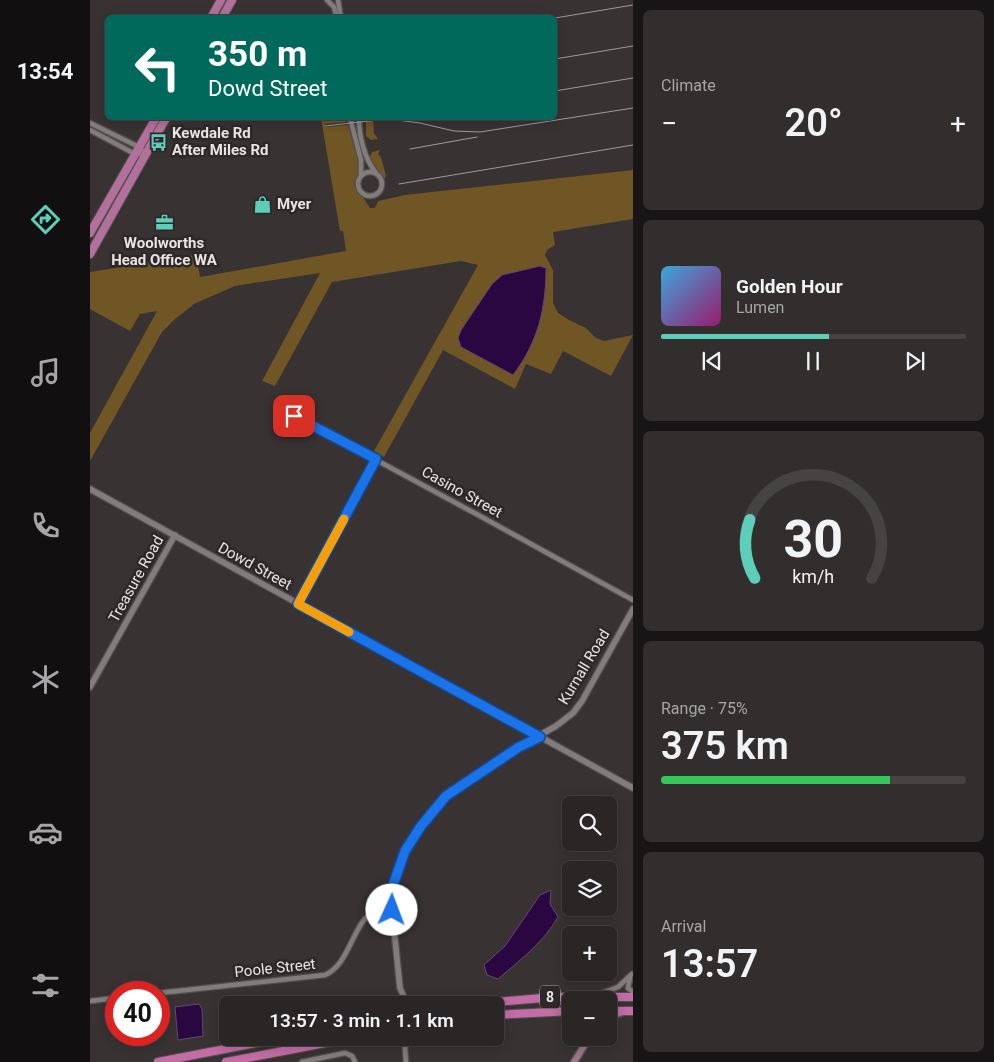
<!DOCTYPE html>
<meta charset="utf-8">
<style>
:root{--surface:#2a2626;--page:#322e2e;--text:#f1f3f6;--muted:#a5a5a7;--line:#464343;--accent:#5dceb9}
body{margin:0;font-family:Roboto,sans-serif;background:var(--page);color:var(--text);height:100vh;display:flex;flex-direction:column;font-size:19px;white-space:nowrap}
*{box-sizing:border-box;margin:0}
p{font-size:16px;color:var(--muted)}
.icon{flex:none;width:28px;height:28px;fill:none;stroke:currentColor;stroke-width:2;stroke-linecap:round;stroke-linejoin:round}
.map{position:relative;flex:1;overflow:hidden}
.side{display:flex;flex-direction:column;gap:10px;padding:10px;background:#171515;width:361px}
.side>*{flex:none}
.hud{position:absolute;left:15px;top:15px;width:452px;height:105px;border-radius:8px;box-shadow:0 2px 12px #0003,0 0 0 1px var(--line);background:#00695c;color:#fff;overflow:hidden}
.buttons{position:absolute;left:472px;top:796px;display:grid;gap:10px}
.buttons a{display:grid;place-items:center;width:55px;height:55px;border-radius:8px;background:var(--surface);box-shadow:0 2px 12px #0003,0 0 0 1px var(--line);font-size:25px}
.speed{position:absolute;left:15px;top:981px;display:flex;gap:10px;font-size:25px;font-weight:700;text-align:center}
.speed>*{display:grid;place-content:center;width:65px;height:65px;border-radius:50%;background:var(--surface);box-shadow:0 2px 12px #0003,0 0 0 1px var(--line);line-height:1}
.speed .limit{border:8px solid #d22;background:#fff;color:#111}
.pin{position:absolute;display:grid;place-items:center;width:42px;height:42px;color:#fff;margin:-21px;border-radius:10px;box-shadow:0 2px 8px #0006}
.me{position:absolute;width:55px;margin:-28px;rotate:2deg;stroke-linejoin:round;filter:drop-shadow(0 0 4px #0008)}
.turn{display:flex;align-items:center;gap:18px;height:105px;padding:0 20px;font-size:22px}
.turn .icon{width:65px;height:65px;stroke-width:2.5}
.turn b{display:block;font-size:35px;line-height:42px}
.big{font-size:38px;font-weight:600;line-height:1.1}
.side .widget{flex:1;display:flex;flex-direction:column;justify-content:center;gap:8px;min-width:0;padding:0 18px;border-radius:8px;background:var(--page)}
.side .dial{align-items:center;gap:0}
.dial svg{height:130px;overflow:visible;fill:none;stroke:var(--line);stroke-width:7;stroke-linecap:round;text-anchor:middle}
.dial text{fill:var(--text);stroke:none}
.song{display:flex;align-items:center;gap:15px}
.cover{width:60px;height:60px;border-radius:8px;background:linear-gradient(135deg,hsl(200 70% 55%),hsl(320 70% 35%))}
.played{height:5px;border-radius:2px;background:linear-gradient(90deg,var(--accent) 55%,var(--line) 55%)}
.keys{display:flex;justify-content:space-around;direction:ltr}
.heat{display:flex;justify-content:space-between;align-items:center;font-size:28px;direction:ltr}
.charge{height:8px;border-radius:4px;background:linear-gradient(90deg,#34c759 75%,var(--line) 0)}
.trip{position:absolute;left:129px;top:996px;width:285px;height:50px;border-radius:8px;background:var(--surface);box-shadow:0 2px 12px #0003,0 0 0 1px var(--line);font-weight:600;line-height:50px;text-align:center}
main{display:flex;flex:1;min-height:0}
.dock{display:flex;flex-direction:column;width:90px;justify-content:space-around;align-items:center;background:#110f0f;color:var(--muted)}
.dock .icon{width:35px;height:35px}
.dock .active{color:var(--accent)}
.dock b{font-size:22px;color:var(--text)}
.map>svg:first-child{display:block}
</style>
<main>
<nav class="dock">
<b>13:54</b>
<svg class="icon active" aria-label="directions" viewBox="0 0 24 24"><path d="M12 3l9 9-9 9-9-9zM9 14v-3h6M13 9l2 2-2 2"/></svg>
<svg class="icon" aria-label="music" viewBox="0 0 24 24"><path d="M9 18V5l10-2v13"/><circle cx="6" cy="18" r="3"/><circle cx="16" cy="16" r="3"/></svg>
<svg class="icon" aria-label="phone" viewBox="0 0 24 24"><path d="M5 4h4l2 5-3 2q2 4 5 5l2-3 5 2v4C11 20 4 13 5 4z"/></svg>
<svg class="icon" aria-label="climate" viewBox="0 0 24 24"><path d="M12 3v18M4 7l16 10M4 17L20 7"/></svg>
<svg class="icon" aria-label="car" viewBox="0 0 24 24"><path d="M5 17H2v-5l4-1 3-4h7l3 4 3 1v5h-3M9 17h6M6 11h13"/><circle cx="7" cy="17" r="2"/><circle cx="17" cy="17" r="2"/></svg>
<svg class="icon" aria-label="filters" viewBox="0 0 24 24"><path d="M4 7h16M4 17h16"/><circle cx="9" cy="7" r="2"/><circle cx="15" cy="17" r="2"/></svg>
</nav>
<div class="map">
<svg width="543" height="1062" viewBox="0 0 543 1062">
<rect width="100%" height="100%" fill="#383233"/>
<path fill="#705525" d="M231,118H256L257,122L235,124V127L258,125L268,158L269,168L266,186L280,208H285L288,201L315,195L543,170V219L463,232L465,245L457,250L455,255L463,270V303L468,313L479,320L496,328L506,338L514,341L543,335L521,376L473,351L461,374L436,364L425,389L353,350L294,457L284,451L388,265L371,261L242,282L185,386L172,381L230,273L145,286L104,304L84,320L72,332L0,461V433L67,311L50,314L40,331L0,309V272L106,255L110,277L256,251L253,231H250Z
M276,118H283L284,133L288,139L281,140L276,136Z
M290,150L288,154L291,157L296,176L294,179L279,159L282,152Z"/>
<path fill="#2a0741" stroke="#634972" d="M450,266L456,268C456,309 448,342 423,375L371,347L368,338L371,330L402,284L412,275Z
M461,890L460,904L468,917C453,943 430,960 408,979L397,975L394,965L415,946L450,895Z
M109,1004L112,1009L113,1036L88,1040L85,1007Z"/>
<g fill="none" stroke-linecap="round" stroke-linejoin="round">
<defs>
<path id="minor" d="M237,0L244,7L247,18
M248,0L251,18
M260,118L271,160V176
M269,118C269,136 274,158 286,173
M0,123L49,147L55,154
M0,130L45,154H55
M268 184a12 12 0 1 1 24 0a12 12 0 1 1-24 0Z
M188,407L390,516L543,600
M208,603L286,459
M540,978L538,988L543,992
M69,993L235,975C261,964 263,919 286,911C291,909 297,910 302,910
M507,995L528,987L542,974
M0,1001L26,998
M311,1038L315,1047
M212,1062L255,1053L262,1056L265,1062
M316,1062L315,1049L317,1039"/>
<path id="tertiary" d="M0,489L543,788
M0,687L85,535
M315,1005L314,997L310,988L302,910V888L315,851L331,826L356,795L429,747L466,726L483,713L492,701L543,609"/>
<path id="secondary" d="M519,1017L533,1012
M484,1062L499,1038"/>
<path id="primary" d="M121,18L131,0
M132,18L142,0
M0,233L66,118
M0,254L76,118"/>
<path id="trunk" d="M306,1005L308,1002
M370,1005L464,997H543
M519,1011H543
M405,1015L481,1011
M317,1039L319,1038
M68,1062L192,1038
M136,1062L261,1038"/>
</defs>
<use href="#minor" stroke="#534f4f" stroke-width="7"/>
<use href="#tertiary" stroke="#534f4f" stroke-width="8"/>
<use href="#secondary" stroke="#534f4f" stroke-width="9"/>
<use href="#primary" stroke="#534f4f" stroke-width="10"/>
<use href="#trunk" stroke="#534f4f" stroke-width="10"/>
<use href="#minor" stroke="#837c7c" stroke-width="4.5"/>
<use href="#tertiary" stroke="#837c7c" stroke-width="5.5"/>
<use href="#secondary" stroke="#9b768c" stroke-width="6"/>
<use href="#primary" stroke="#b3709c" stroke-width="8"/>
<use href="#trunk" stroke="#c36ca6" stroke-width="8"/>
<path stroke="#9f9a9b" stroke-width="1" d="M465,18L543,5
M465,59L543,46
M465,91L543,78
M235,126L287,120H307L330,123L364,131L390,132L543,108
M320,149L387,137
M309,184L543,145"/>
</g>
<g fill="none" stroke-linecap="round" stroke-linejoin="round">
<defs>
<path id="route" d="M204,416L286,459L208,604L450,737L429,747L356,796L331,826L315,851L302,888V910"/>
</defs>
<use href="#route" stroke="#114b97" stroke-width="12"/>
<use href="#route" stroke="#1a73e8" stroke-width="9"/>
<path stroke="#f59e0b" stroke-width="9" d="M254,519L208,604L259,632"/>
</g>
<defs>
<symbol id="bus-bare" viewBox="-9 -9 18 18"><path d="M-5-6H5V4H4V6H2V4H-2V6H-4V4H-5ZM-3.5-4V0h7V-4ZM-3.5 1.2v1.5H-2V1.2ZM2 1.2v1.5H3.5V1.2Z" fill="#5dceb9" stroke="#2e2829" stroke-width="2.5" paint-order="stroke"/></symbol>
<symbol id="shop-bare" viewBox="-9 -9 18 18"><path d="M-5-2.5h2.3a2.7 3.5 0 0 1 5.4 0H5L5.5 6h-11ZM-1.5-2.5h3a1.5 2.3 0 0 0-3 0Z" fill="#5dceb9" stroke="#2e2829" stroke-width="2.5" paint-order="stroke"/></symbol>
<symbol id="office-bare" viewBox="-9 -9 18 18"><path d="M-6-3h4V-5.5h4V-3h4V5H-6ZM-1-4.5V-3h2v-1.5ZM-6 0V1H6V0Z" fill="#5dceb9" stroke="#2e2829" stroke-width="2.5" paint-order="stroke"/></symbol>
</defs>
<g fill-rule="evenodd">
<use href="#bus-bare" x="56" y="130" width="25" height="25"/>
<use href="#shop-bare" x="160" y="192" width="25" height="25"/>
<use href="#office-bare" x="62" y="210" width="25" height="25"/>
</g>
<g text-anchor="middle" stroke-width="5" stroke-linejoin="round" paint-order="stroke">
<rect fill="#2e2829" stroke="#b0acac" stroke-width="1" x="450" y="985.5" width="20" height="23" rx="4"/>
<g font-size="14" font-weight="bold" fill="#e8e4e4">
<text x="460" y="1002">8</text>
</g>
<g font-size="15" font-weight="bold" fill="#e8e4e4" stroke="#2e2829" text-anchor="start">
<text x="82" y="138">Kewdale Rd<tspan x="82" dy="17">After Miles Rd</tspan></text>
<text x="187" y="209">Myer</text>
<text x="74" y="248" text-anchor="middle">Woolworths<tspan x="74" dy="17">Head Office WA</tspan></text>
</g>
<g font-size="15" fill="#e8e4e4" stroke="#2e2829">
<text transform="translate(372 492) rotate(29)" y="5">Casino Street</text>
<text transform="translate(165 566) rotate(29)" y="5">Dowd Street</text>
<text transform="translate(46 579) rotate(-61)" y="5">Treasure Road</text>
<text transform="translate(494 667) rotate(-59)" y="5">Kurnall Road</text>
<text transform="translate(185 968) rotate(-6)" y="5">Poole Street</text>
</g>
</g>
</svg>
<div class="buttons">
<a><svg class="icon" aria-label="search" viewBox="0 0 24 24"><circle cx="10" cy="10" r="6"/><path d="M15 15l6 6"/></svg></a>
<a><svg class="icon" aria-label="layers" viewBox="0 0 24 24"><path d="M12 4l9 5-9 5-9-5zM3 14l9 5 9-5"/></svg></a>
<a>+</a>
<a>−</a>
</div>
<div class="speed"><div class="limit">40</div></div>
<div class="pin" style="left:204px;top:416px;background:#d93025"><svg class="icon" aria-label="arrive" viewBox="0 0 24 24"><path d="M6 21V4h12l-3 4 3 4H6"/></svg></div>
<svg class="me" style="left:302px;top:910px" viewBox="-20 -20 40 40"><circle r="19" fill="#fff"/><path d="M0-13L10 11 0 6-10 11z" fill="#1a73e8"/></svg>
<div class="trip">13:57 · 3 min · 1.1 km</div>
<div class="hud">
<div class="turn"><svg class="icon" aria-label="left" viewBox="0 0 24 24"><path d="M17 20v-9H6M10 6l-5 5 5 5"/></svg><div><b>350 m</b>Dowd Street</div></div>
</div>
</div>
<section class="side">
<div class="widget"><p>Climate</p>
<div class="heat"><a>−</a><b class="big">20°</b><a>+</a></div>
</div>
<div class="widget">
<div class="song"><i class="cover"></i><div><b>Golden Hour</b><p>Lumen</p></div></div>
<div class="played"></div>
<div class="keys"><svg class="icon" aria-label="previous" viewBox="0 0 24 24"><path d="M18 5L8 12l10 7zM5 5v14"/></svg><svg class="icon" aria-label="pause" viewBox="0 0 24 24"><path d="M8 5v14M16 5v14"/></svg><svg class="icon" aria-label="next" viewBox="0 0 24 24"><path d="M6 5l10 7-10 7zM19 5v14"/></svg></div>
</div>
<div class="widget dial"><svg viewBox="0 0 100 80">
<path d="M14 69A42 42 0 1 1 86 69"/>
<path d="M14 69A42 42 0 0 1 11 33" stroke="#5dceb9"/>
<text x="50" y="56" font-size="32" font-weight="700">30</text>
<text x="50" y="72" font-size="11">km/h</text>
</svg></div>
<div class="widget"><p>Range · 75%</p><b class="big">375 km</b><div class="charge"></div></div>
<div class="widget"><p>Arrival</p><b class="big">13:57</b></div>
</section>
</main>
